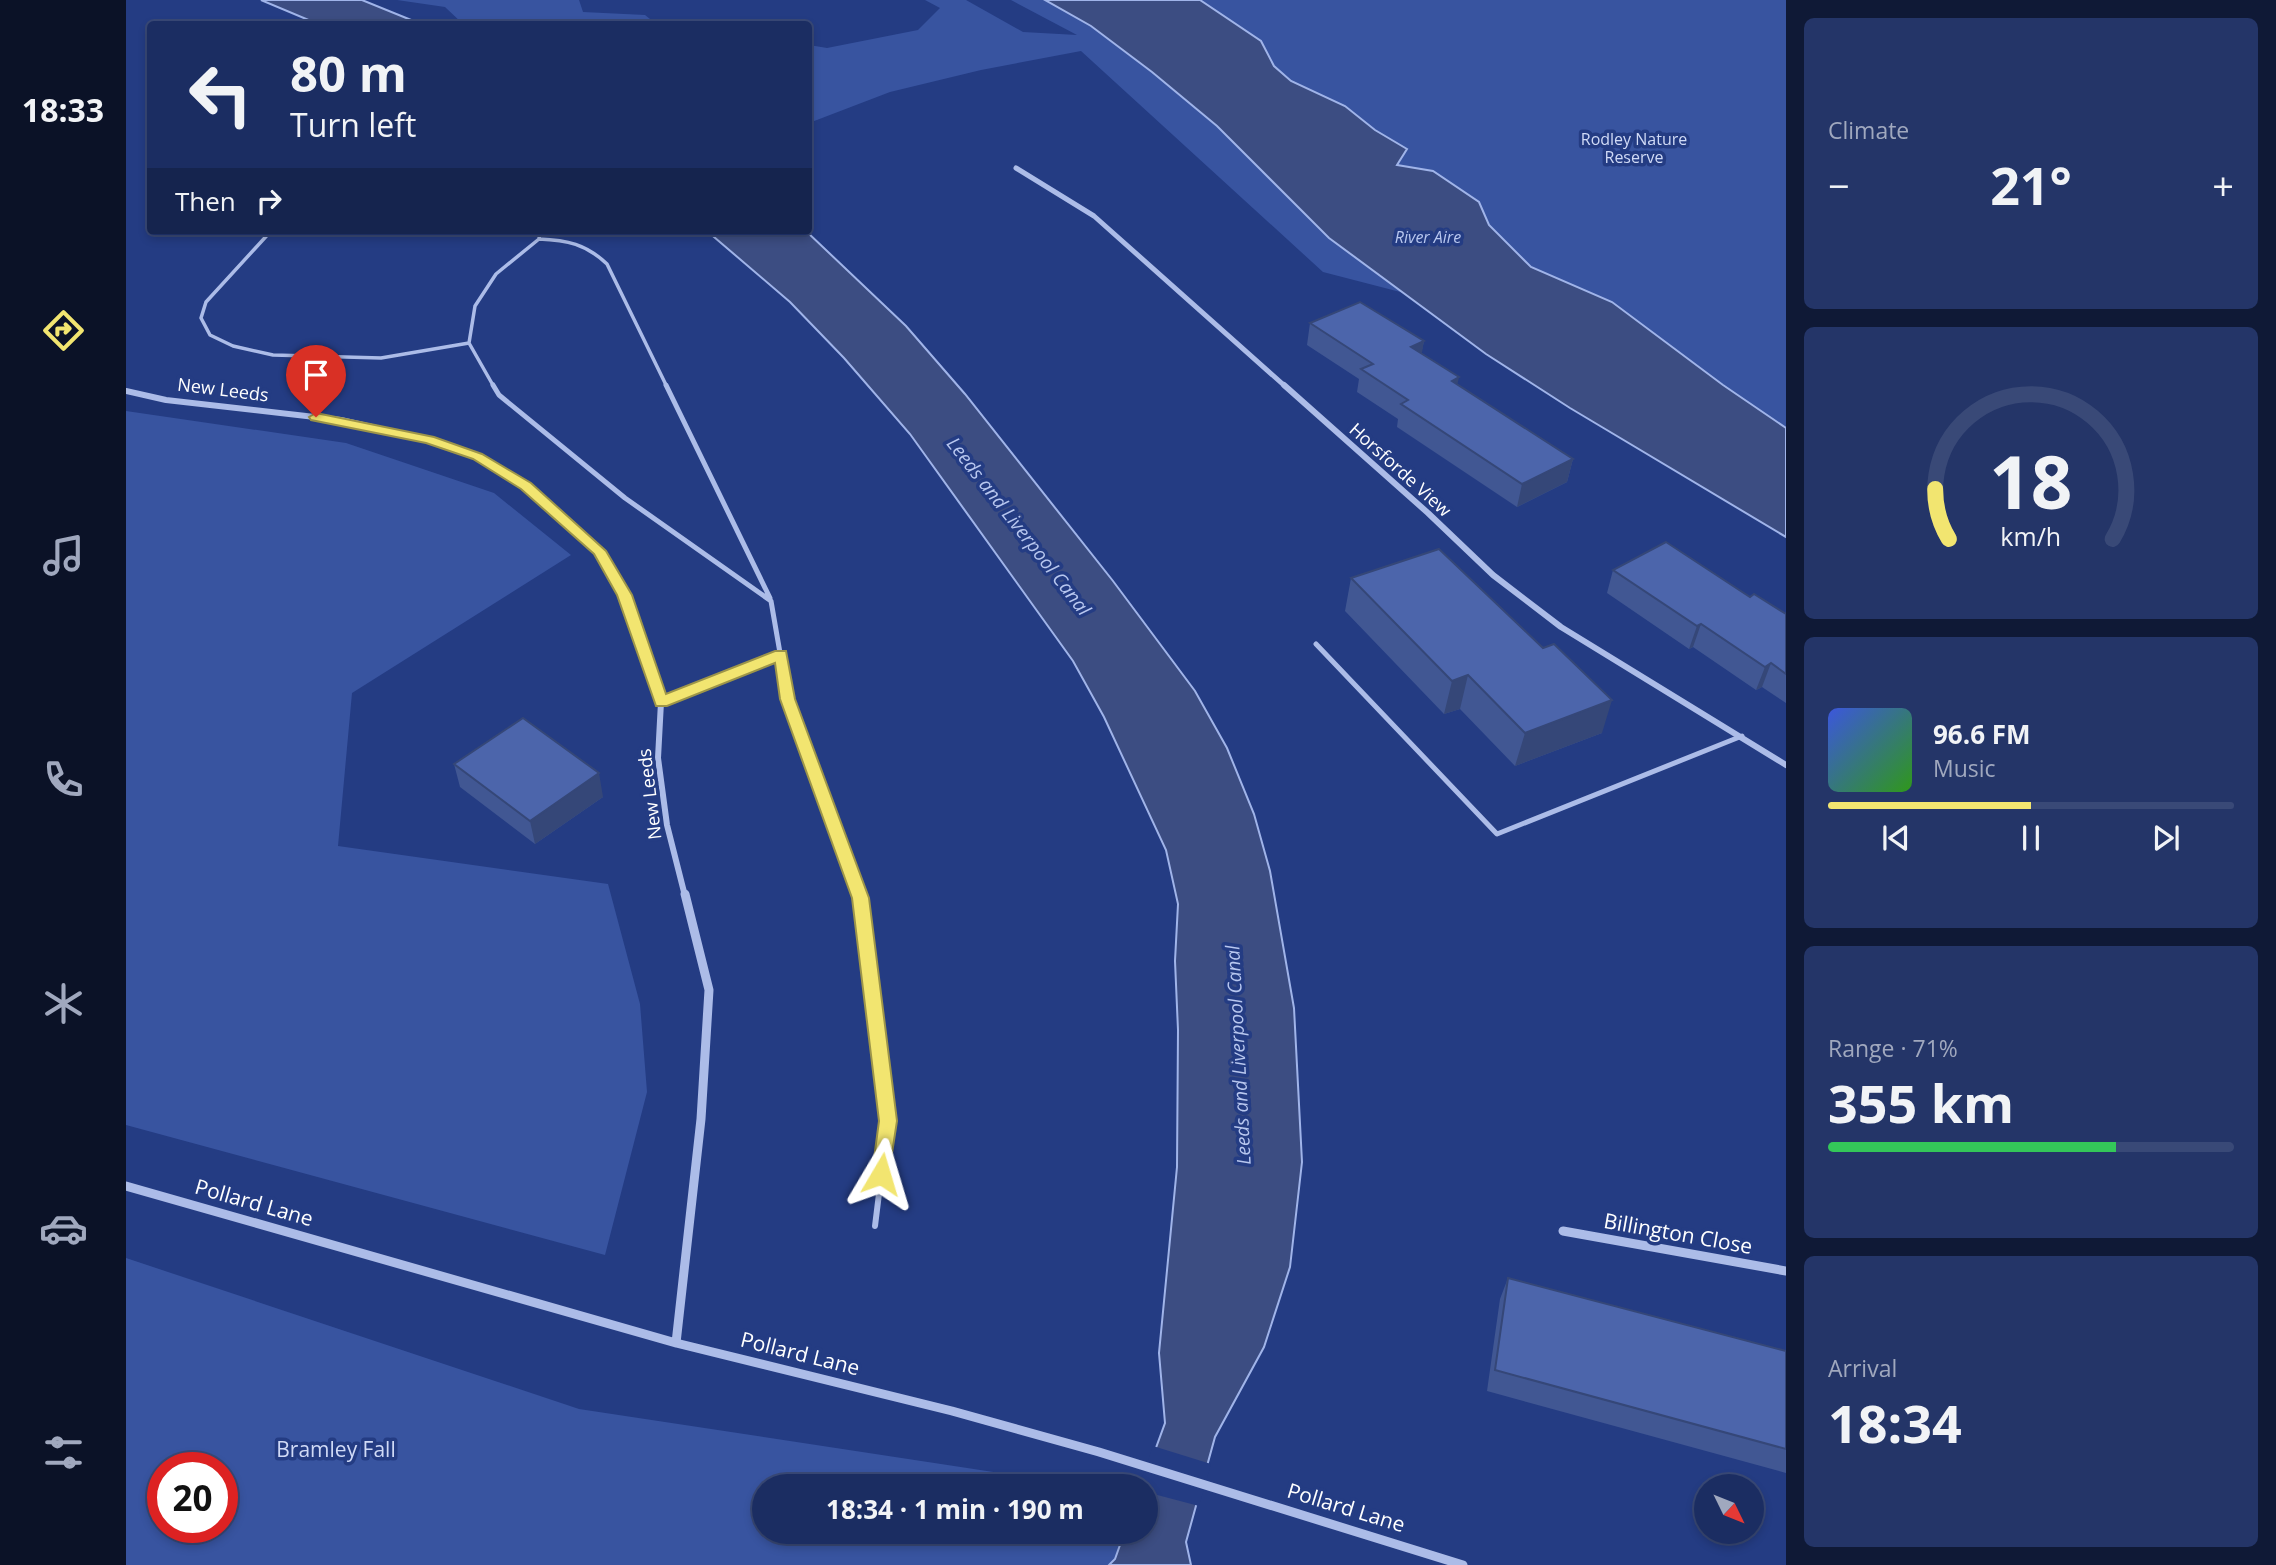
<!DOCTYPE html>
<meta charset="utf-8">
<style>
:root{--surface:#1b2d62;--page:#243568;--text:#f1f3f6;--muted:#a0a8be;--line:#394977;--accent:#f2e570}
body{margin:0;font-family:"Open Sans",sans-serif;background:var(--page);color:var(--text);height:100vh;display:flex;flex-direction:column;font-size:26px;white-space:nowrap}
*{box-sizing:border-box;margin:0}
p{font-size:23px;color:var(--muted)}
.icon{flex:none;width:38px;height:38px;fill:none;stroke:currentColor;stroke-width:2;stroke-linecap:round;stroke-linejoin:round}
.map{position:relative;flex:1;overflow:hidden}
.drawer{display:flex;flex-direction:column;gap:18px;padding:18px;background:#0f1936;width:490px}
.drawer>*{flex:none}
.top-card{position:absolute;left:21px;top:21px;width:665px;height:214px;border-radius:7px;box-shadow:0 4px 10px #0003,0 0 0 2px var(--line);background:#1b2d62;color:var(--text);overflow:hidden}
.needle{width:46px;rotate:133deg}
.buttons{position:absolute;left:1568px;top:1474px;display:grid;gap:14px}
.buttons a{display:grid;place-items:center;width:70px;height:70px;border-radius:50%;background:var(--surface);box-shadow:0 4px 10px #0003,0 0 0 2px var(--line);font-size:35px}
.speed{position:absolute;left:21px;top:1452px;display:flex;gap:14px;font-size:35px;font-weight:700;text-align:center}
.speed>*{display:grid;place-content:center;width:91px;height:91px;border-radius:50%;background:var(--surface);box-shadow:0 4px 10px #0003,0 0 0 2px var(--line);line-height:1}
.speed .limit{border:10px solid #d22;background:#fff;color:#111}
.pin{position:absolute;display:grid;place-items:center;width:60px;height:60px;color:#fff;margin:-72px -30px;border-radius:50% 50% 50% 0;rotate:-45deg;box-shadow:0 0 7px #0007}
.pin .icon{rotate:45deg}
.me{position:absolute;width:77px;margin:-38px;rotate:7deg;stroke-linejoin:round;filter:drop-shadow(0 0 5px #0008)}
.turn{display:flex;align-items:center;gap:24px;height:147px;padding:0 28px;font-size:32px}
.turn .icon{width:91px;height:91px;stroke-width:2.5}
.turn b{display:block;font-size:49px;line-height:60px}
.then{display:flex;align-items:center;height:66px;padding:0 28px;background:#0003;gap:14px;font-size:26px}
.big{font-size:52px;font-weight:700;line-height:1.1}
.drawer .widget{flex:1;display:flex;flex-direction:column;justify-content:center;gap:10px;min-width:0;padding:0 24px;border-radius:10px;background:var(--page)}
.drawer .dial{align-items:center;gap:0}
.dial svg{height:182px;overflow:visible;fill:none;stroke:var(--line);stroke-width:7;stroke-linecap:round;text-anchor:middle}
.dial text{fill:var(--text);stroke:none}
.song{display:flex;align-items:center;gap:21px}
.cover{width:84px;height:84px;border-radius:10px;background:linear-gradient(135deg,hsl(230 70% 55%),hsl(110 70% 35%))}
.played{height:7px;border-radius:4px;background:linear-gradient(90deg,var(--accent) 50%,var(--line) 50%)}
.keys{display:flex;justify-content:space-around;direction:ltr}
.heat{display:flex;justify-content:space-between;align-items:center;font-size:38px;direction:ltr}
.charge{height:10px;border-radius:5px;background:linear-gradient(90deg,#34c759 71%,var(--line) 0)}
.trip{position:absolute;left:626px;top:1474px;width:406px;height:70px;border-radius:35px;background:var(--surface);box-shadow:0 4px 10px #0003,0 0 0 2px var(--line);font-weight:700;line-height:70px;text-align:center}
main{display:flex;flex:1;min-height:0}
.tabs{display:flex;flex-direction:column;width:126px;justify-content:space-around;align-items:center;background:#0b1227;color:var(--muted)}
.tabs .icon{width:49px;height:49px}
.tabs .on{color:var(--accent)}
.tabs b{font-size:32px;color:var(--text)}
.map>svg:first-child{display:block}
</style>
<main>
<nav class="tabs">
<b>18:33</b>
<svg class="icon on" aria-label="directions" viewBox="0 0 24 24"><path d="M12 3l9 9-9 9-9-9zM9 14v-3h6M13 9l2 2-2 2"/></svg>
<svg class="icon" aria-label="music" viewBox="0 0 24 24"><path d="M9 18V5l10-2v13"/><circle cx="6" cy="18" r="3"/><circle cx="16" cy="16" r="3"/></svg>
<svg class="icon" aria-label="phone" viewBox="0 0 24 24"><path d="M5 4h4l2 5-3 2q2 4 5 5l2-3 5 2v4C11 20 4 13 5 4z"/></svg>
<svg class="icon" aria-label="climate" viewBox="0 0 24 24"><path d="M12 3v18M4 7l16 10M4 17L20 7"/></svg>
<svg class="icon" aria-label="car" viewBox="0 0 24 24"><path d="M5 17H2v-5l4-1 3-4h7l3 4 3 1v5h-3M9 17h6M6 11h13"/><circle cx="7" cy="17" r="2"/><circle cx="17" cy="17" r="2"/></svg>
<svg class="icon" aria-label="filters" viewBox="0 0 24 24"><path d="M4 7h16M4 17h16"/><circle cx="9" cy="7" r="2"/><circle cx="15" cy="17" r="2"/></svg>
</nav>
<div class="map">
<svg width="1660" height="1565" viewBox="0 0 1660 1565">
<rect width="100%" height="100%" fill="#243c83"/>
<path fill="#3854a0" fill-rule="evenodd" d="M271,0H453L457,12L519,15L529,23L337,24L319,7Z
M799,0H840L897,32L951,35L885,0H919L965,26L1026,72L1091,126L1203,238L1282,294L1197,272L955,51L855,70L764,92L683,123V45L701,48L792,30L814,8Z
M1074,0H1660V428L1597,385L1486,302L1405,267L1363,225L1353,202L1307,171L1270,165L1281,149L1249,130L1219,106L1165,81L1148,66L1135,41Z
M0,411L220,443L368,493L445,555L226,693L212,846L482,884L514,1004L521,1092L479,1255L0,1125Z
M0,1258L453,1409L960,1486H639V1531H998L989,1559L983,1565H0ZM37,1468H96V1528H37Z"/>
<path fill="#3c4d82" stroke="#a0b4e9" stroke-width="2" d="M135,0H236L295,24H192Z
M919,0H1074L1135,41L1148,66L1165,81L1219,106L1249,130L1281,149L1271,165L1307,171L1353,202L1363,225L1405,267L1486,302L1597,385L1660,428V537L1444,408L1360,354L1203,238L1091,126L1026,72L965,26Z
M581,231H680L780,326L839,394L987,581L1069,691L1101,748L1128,814L1144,871L1168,1008L1176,1162L1164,1267L1138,1347L1089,1437L1060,1542L1065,1565H983L989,1559L999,1531H1020V1486H1016L1039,1423L1033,1353L1051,1167L1052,1030L1049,961L1052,904L1040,850L978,717L947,661L784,434L718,358L664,302Z"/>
<path fill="#243c83" d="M1027,1446L1085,1464L1073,1506L1020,1492V1486H1013Z"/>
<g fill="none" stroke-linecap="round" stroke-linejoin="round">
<path stroke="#acbce8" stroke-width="3.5" d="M145,231L80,302L75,318L84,335L107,346L147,355L255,358L343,343
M413,239C441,240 460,244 481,264L541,387
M368,387L343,343L349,306L370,274L413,239L414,231"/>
<path stroke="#acbce8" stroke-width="5" d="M367,385L373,395L499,498L645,601L662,699L733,896
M540,385L644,598
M1190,644L1371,834L1616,736
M535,702L655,654"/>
<path stroke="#acbce8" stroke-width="6" d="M733,894L762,1121L749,1226"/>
<path stroke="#acbce8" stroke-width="5" d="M890,168L968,216L1160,387"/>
<path stroke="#acbce8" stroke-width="6" d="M1158,385L1302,513L1367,575L1435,627L1660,765
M0,391L40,400L215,420L303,440L352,456L400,486L473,551L499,595L535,702L532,758L541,825L559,896"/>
<path stroke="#acbce8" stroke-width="9" d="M0,1186L550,1343L826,1411L973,1452L1337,1565
M1437,1231L1660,1271
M550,1343L575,1119L583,990L559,894"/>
</g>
<path fill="#415793" d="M1184,323L1298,341L1295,354L1331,385L1447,459L1441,482L1391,507L1271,427L1272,419L1231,392L1233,379L1181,345Z
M1487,570L1624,597L1660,614V703L1636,687L1630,690L1567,647L1563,649L1481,593Z
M1225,578L1476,733L1389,766L1334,709L1318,714L1219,611Z
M328,764L477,797L409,844L334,787Z
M1382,1278L1660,1351V1473L1361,1391L1374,1299Z"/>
<path fill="#354778" d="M1298,341L1294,364L1285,347Z
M1333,377L1328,400L1326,381Z
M1447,459L1441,482L1391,507L1396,484Z
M1575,624L1567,647L1563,649L1571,626Z
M1645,663L1636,687L1630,690L1639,667Z
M1342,675L1334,709L1318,714L1326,681Z
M1486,700L1476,733L1389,766L1399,733Z
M473,773L477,797L409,844L404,821Z"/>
<path fill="#4c65ab" stroke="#354778" stroke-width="2" d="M1234,302L1298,341L1285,347L1333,377L1326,381L1447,459L1396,484L1275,404L1282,400L1235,369L1247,364L1184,323Z
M1540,542L1624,597L1628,594L1660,614V674L1645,663L1639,667L1575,624L1571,626L1487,570Z
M1313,549L1417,648L1428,644L1486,700L1399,733L1342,675L1326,681L1225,578Z
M397,718L473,773L404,821L328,764Z
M1382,1278L1660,1351V1449L1369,1370Z"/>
<path fill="#f2e570" stroke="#9d9549" stroke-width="2" d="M190,413L308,437L356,454L405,483L480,551L506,595L540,694L649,651H660L669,699L743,898L771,1121L762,1179L755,1182L749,1179L746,1174L753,1121L726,898L654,699L649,663L541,706H530L491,595L468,554L395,489L347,459L300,443L185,420L183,417Z"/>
<g text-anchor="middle" stroke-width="7" stroke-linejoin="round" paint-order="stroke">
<g font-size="16" fill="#d0daf6" stroke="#243c83">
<text x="1508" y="145">Rodley Nature<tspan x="1508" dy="18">Reserve</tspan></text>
</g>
<g font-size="16" font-style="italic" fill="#b8c7ef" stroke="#243c83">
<text x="1302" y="243">River Aire</text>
</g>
<g font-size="18" fill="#fff" stroke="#243c83">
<text transform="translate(97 390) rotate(7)" y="6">New Leeds</text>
<text transform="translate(1274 470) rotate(42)" y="6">Horsforde View</text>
<text transform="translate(524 794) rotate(-97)" y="6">New Leeds</text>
</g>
<g font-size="19" font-style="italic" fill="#b8c7ef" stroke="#243c83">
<text transform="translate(893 526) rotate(52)" y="7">Leeds and Liverpool Canal</text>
<text transform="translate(1112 1055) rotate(-93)" y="7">Leeds and Liverpool Canal</text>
</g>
<g font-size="21" fill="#fff" stroke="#243c83">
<text transform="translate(128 1203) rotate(16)" y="7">Pollard Lane</text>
<text transform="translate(1552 1234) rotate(10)" y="7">Billington Close</text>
<text transform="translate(674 1354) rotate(14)" y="7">Pollard Lane</text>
<text transform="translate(1220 1508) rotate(17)" y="7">Pollard Lane</text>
</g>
<g font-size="21" fill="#d0daf6" stroke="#243c83">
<text x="210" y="1457">Bramley Fall</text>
</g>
</g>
</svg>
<div class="buttons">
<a><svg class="needle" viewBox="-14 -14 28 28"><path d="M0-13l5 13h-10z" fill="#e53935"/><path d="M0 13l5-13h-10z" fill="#a0a8be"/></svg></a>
</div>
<div class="speed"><div class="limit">20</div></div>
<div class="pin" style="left:190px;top:417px;background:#d93025"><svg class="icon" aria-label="arrive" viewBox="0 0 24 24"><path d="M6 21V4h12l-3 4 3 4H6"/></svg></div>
<svg class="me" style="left:755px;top:1174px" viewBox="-20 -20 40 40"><path d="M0-17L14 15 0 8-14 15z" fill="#f2e570" stroke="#fff" stroke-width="4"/></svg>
<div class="trip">18:34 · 1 min · 190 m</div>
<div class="top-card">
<div class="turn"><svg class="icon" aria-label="left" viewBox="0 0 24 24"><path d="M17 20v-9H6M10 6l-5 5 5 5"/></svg><div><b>80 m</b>Turn left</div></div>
<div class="then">Then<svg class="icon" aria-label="right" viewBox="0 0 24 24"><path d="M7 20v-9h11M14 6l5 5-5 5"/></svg></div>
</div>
</div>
<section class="drawer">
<div class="widget"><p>Climate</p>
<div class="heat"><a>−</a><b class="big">21°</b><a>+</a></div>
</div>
<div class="widget dial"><svg viewBox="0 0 100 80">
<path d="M14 69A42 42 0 1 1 86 69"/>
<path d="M14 69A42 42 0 0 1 8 47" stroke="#f2e570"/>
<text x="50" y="56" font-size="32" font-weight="700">18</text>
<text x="50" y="72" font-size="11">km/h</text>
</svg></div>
<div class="widget">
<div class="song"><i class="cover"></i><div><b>96.6 FM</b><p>Music</p></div></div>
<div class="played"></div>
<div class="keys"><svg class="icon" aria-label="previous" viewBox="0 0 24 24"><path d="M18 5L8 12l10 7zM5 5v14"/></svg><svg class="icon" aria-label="pause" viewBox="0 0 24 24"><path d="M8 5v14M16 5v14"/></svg><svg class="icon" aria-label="next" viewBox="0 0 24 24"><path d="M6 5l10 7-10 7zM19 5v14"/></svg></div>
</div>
<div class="widget"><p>Range · 71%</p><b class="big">355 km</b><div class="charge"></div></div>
<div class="widget"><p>Arrival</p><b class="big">18:34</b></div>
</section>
</main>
